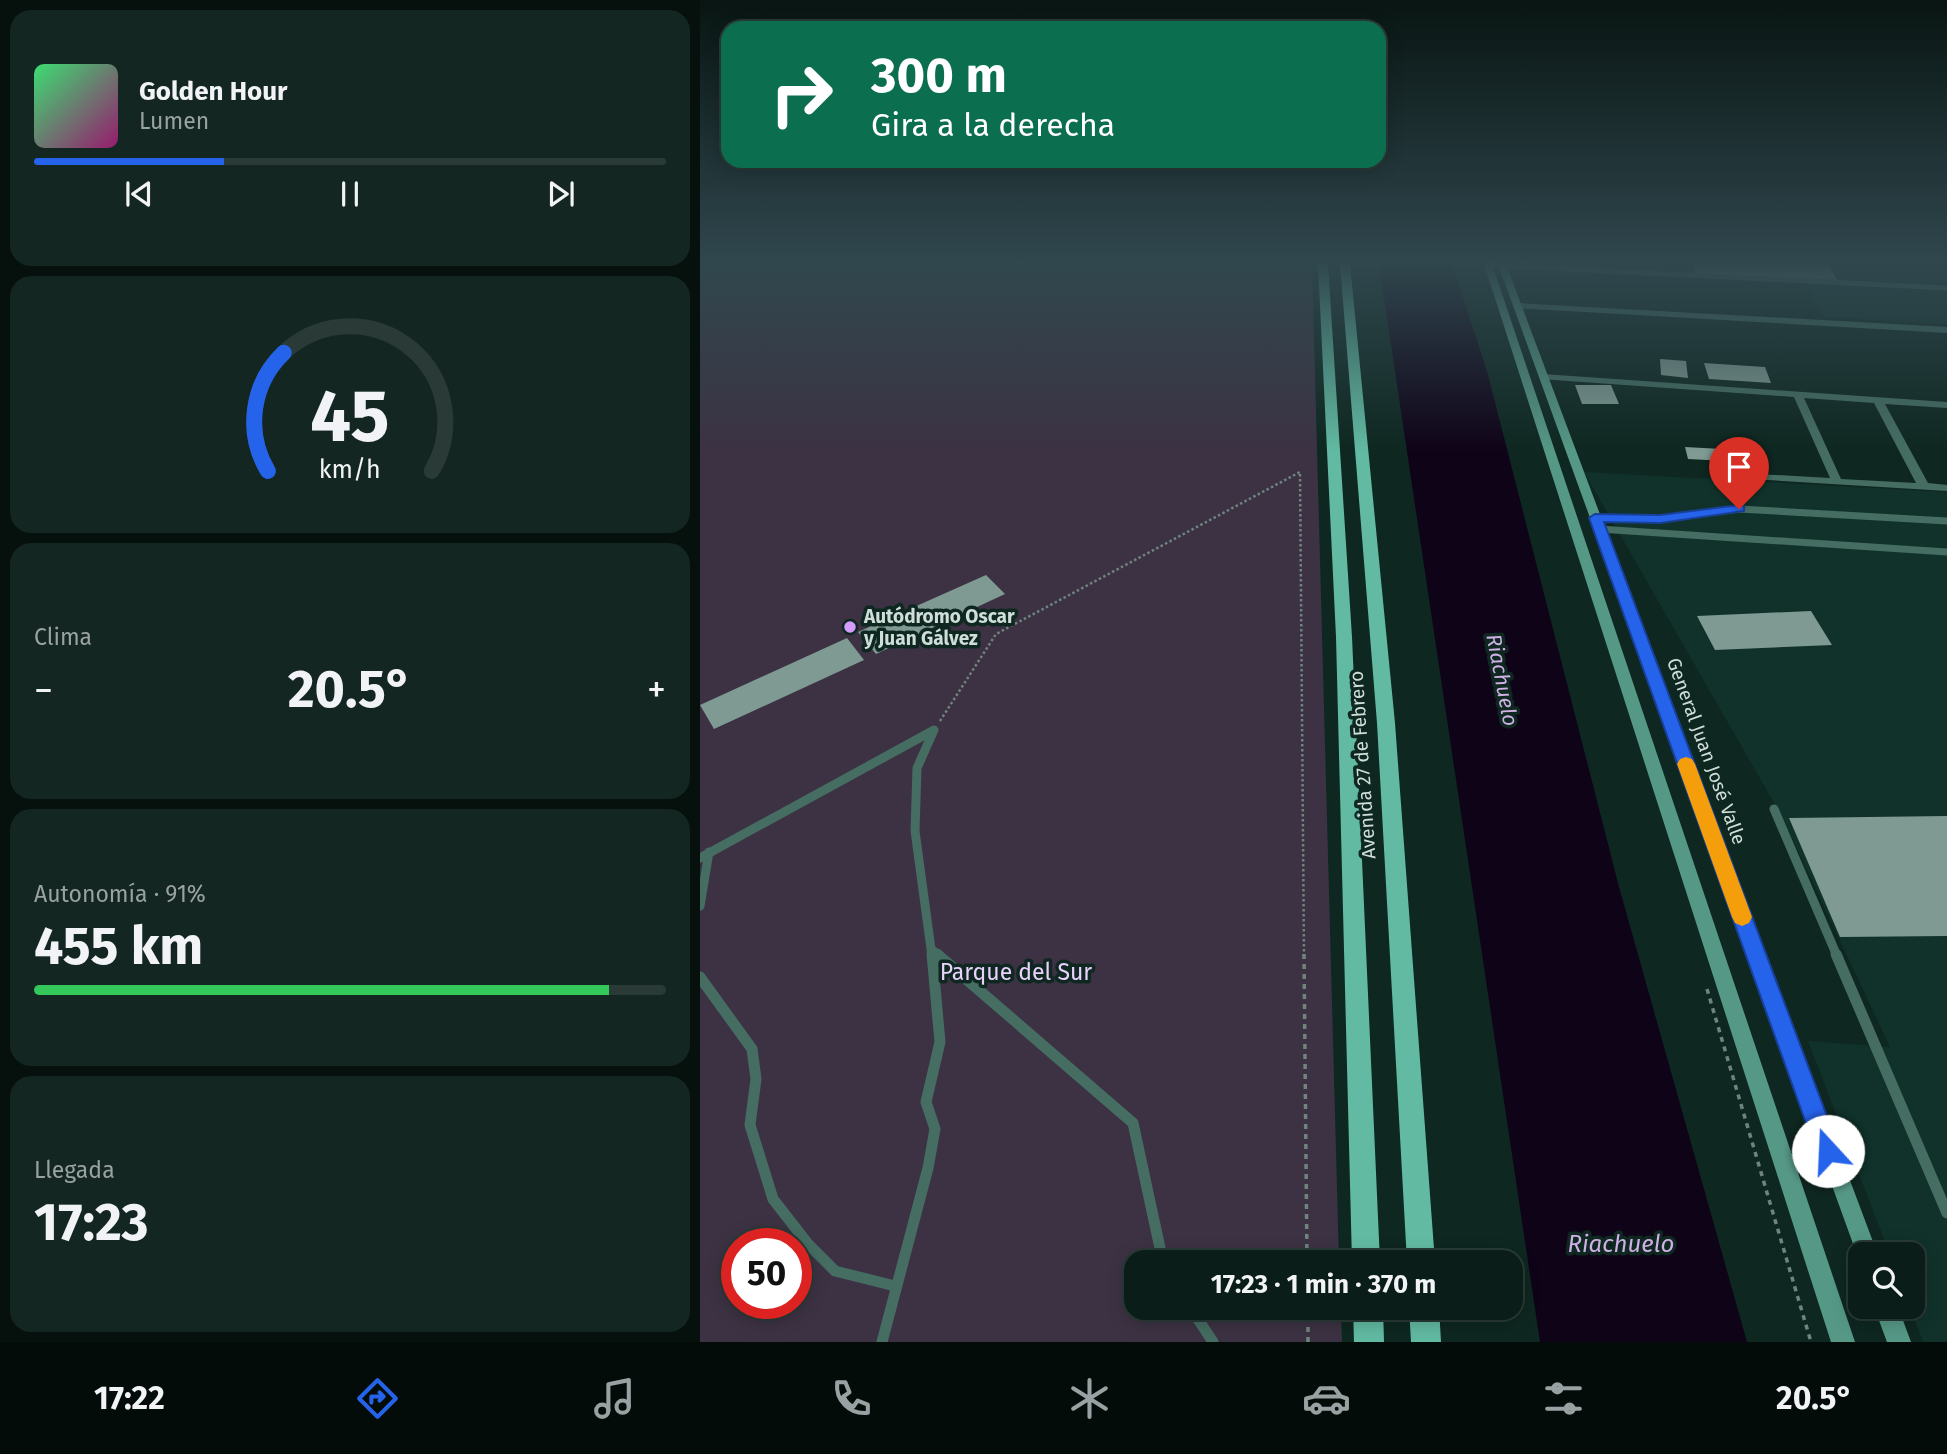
<!DOCTYPE html>
<html lang="es">
<meta charset="utf-8">
<style>
:root{--surface:#0a1d18;--page:#132621;--text:#f1f3f6;--muted:#99a2a2;--line:#2a3b37;--accent:#2563eb}
body{margin:0;font-family:"Fira Sans",sans-serif;background:var(--page);color:var(--text);height:100vh;display:flex;flex-direction:column;font-size:26px;white-space:nowrap}
*{box-sizing:border-box;margin:0}
p{font-size:23px;color:var(--muted)}
.icon{flex:none;width:38px;height:38px;fill:none;stroke:currentColor;stroke-width:2;stroke-linecap:round;stroke-linejoin:round}
.map{position:relative;flex:1;overflow:hidden}
.details{display:flex;flex-direction:column;gap:10px;padding:10px;background:#06100d;width:700px}
.details>*{flex:none}
.banner{position:absolute;left:21px;top:21px;width:665px;height:147px;border-radius:21px;box-shadow:0 4px 18px #0003,0 0 0 2px var(--line);background:#0b6e4f;color:#fff;overflow:hidden}
.controls{position:absolute;left:1148px;top:1242px;display:grid;gap:14px}
.controls a{display:grid;place-items:center;width:77px;height:77px;border-radius:14px;background:var(--surface);box-shadow:0 4px 18px #0003,0 0 0 2px var(--line);font-size:35px}
.speed{position:absolute;left:21px;top:1228px;display:flex;gap:14px;font-size:35px;font-weight:700;text-align:center}
.speed>*{display:grid;place-content:center;width:91px;height:91px;border-radius:50%;background:var(--surface);box-shadow:0 4px 18px #0003,0 0 0 2px var(--line);line-height:1}
.speed .limit{border:10px solid #d22;background:#fff;color:#111}
.pin{position:absolute;display:grid;place-items:center;width:60px;height:60px;color:#fff;margin:-72px -30px;border-radius:50% 50% 50% 0;rotate:-45deg;box-shadow:0 0 7px #0007}
.pin .icon{rotate:45deg}
.me{position:absolute;width:77px;margin:-38px;rotate:340deg;stroke-linejoin:round;filter:drop-shadow(0 0 5px #0008)}
.turn{display:flex;align-items:center;gap:24px;height:147px;padding:0 35px;font-size:32px}
.turn .icon{width:91px;height:91px;stroke-width:2.5}
.turn b{display:block;font-size:49px;line-height:60px}
.big{font-size:52px;font-weight:700;line-height:1.1}
.details .card{flex:1;display:flex;flex-direction:column;justify-content:center;gap:10px;min-width:0;padding:0 24px;border-radius:21px;background:var(--page)}
.details .dial{align-items:center;gap:0}
.dial svg{height:182px;overflow:visible;fill:none;stroke:var(--line);stroke-width:7;stroke-linecap:round;text-anchor:middle}
.dial text{fill:var(--text);stroke:none}
.song{display:flex;align-items:center;gap:21px}
.cover{width:84px;height:84px;border-radius:10px;background:linear-gradient(135deg,hsl(140 70% 55%),hsl(320 70% 35%))}
.played{height:7px;border-radius:4px;background:linear-gradient(90deg,var(--accent) 30%,var(--line) 30%)}
.keys{display:flex;justify-content:space-around;direction:ltr}
.heat{display:flex;justify-content:space-between;align-items:center;font-size:38px;direction:ltr}
.charge{height:10px;border-radius:5px;background:linear-gradient(90deg,#34c759 91%,var(--line) 0)}
.trip{position:absolute;left:424px;top:1250px;width:399px;height:70px;border-radius:21px;background:var(--surface);box-shadow:0 4px 18px #0003,0 0 0 2px var(--line);font-weight:700;line-height:70px;text-align:center}
.dock{display:flex;height:112px;justify-content:space-around;align-items:center;background:#040c0a;color:var(--muted)}
.dock .icon{width:49px;height:49px}
.dock .selected{color:var(--accent)}
.dock b{font-size:32px;color:var(--text)}
main{display:flex;flex:1;min-height:0}
.map>svg:first-child{display:block}
</style>
<main>
<section class="details">
<div class="card">
<div class="song"><i class="cover"></i><div><b>Golden Hour</b><p>Lumen</p></div></div>
<div class="played"></div>
<div class="keys"><svg class="icon" aria-label="previous" viewBox="0 0 24 24"><path d="M18 5L8 12l10 7zM5 5v14"/></svg><svg class="icon" aria-label="pause" viewBox="0 0 24 24"><path d="M8 5v14M16 5v14"/></svg><svg class="icon" aria-label="next" viewBox="0 0 24 24"><path d="M6 5l10 7-10 7zM19 5v14"/></svg></div>
</div>
<div class="card dial"><svg viewBox="0 0 100 80">
<path d="M14 69A42 42 0 1 1 86 69"/>
<path d="M14 69A42 42 0 0 1 21 17" stroke="#2563eb"/>
<text x="50" y="56" font-size="32" font-weight="700">45</text>
<text x="50" y="72" font-size="11">km/h</text>
</svg></div>
<div class="card"><p>Clima</p>
<div class="heat"><a>−</a><b class="big">20.5°</b><a>+</a></div>
</div>
<div class="card"><p>Autonomía · 91%</p><b class="big">455 km</b><div class="charge"></div></div>
<div class="card"><p>Llegada</p><b class="big">17:23</b></div>
</section>
<div class="map">
<svg width="1247" height="1342" viewBox="0 0 1247 1342">
<rect width="100%" height="100%" fill="#0e2720"/>
<path fill="#10322a" d="M820,264H1247V324L1124,317L1104,282Z
M884,472L1247,492V1342H1223L1210,1307H1213V1255H1190L1108,1041L1190,1047L1081,815Z"/>
<path fill="#3c3243" fill-rule="evenodd" d="M0,264H612L639,1262H436V1307H641L642,1342H0ZM37,1244H96V1304H37Z"/>
<path fill="#0f0317" d="M679,264H752L787,371L919,887L1047,1342H840Z"/>
<path fill="#7f9a92" d="M993,264H1128L1137,280L997,274Z
M960,359L986,361L988,378L961,375Z
M1004,363L1065,367L1071,383L1009,379Z
M875,385H911L919,404H882Z
M985,447L1040,450L1044,462L988,459Z
M286,575L305,594L176,654L158,632Z
M1111,611L1132,645L1015,650L997,616Z
M147,638L164,660L14,729L0,705Z
M1247,816V936L1140,937L1089,818Z"/>
<g fill="none" stroke-linecap="round" stroke-linejoin="round">
<path stroke="#70847e" stroke-width="2.5" stroke-dasharray="2.5 2.5" stroke-linecap="butt" d="M240,721L296,634L600,472L604,956"/>
<path stroke="#70847e" stroke-width="3.5" stroke-dasharray="5 5" stroke-linecap="butt" d="M604,954L607,1262
M1007,989L1111,1342
M608,1307V1342"/>
<path stroke="#456d62" stroke-width="5" d="M788,265L1247,288"/>
<path stroke="#456d62" stroke-width="7" d="M896,518L960,519L1039,509L1247,521
M899,529L1247,552"/>
<path stroke="#456d62" stroke-width="9" d="M1074,809L1137,956
M0,858L234,730L217,768L215,831L231,949L239,956
M0,906L9,852
M231,949L232,956"/>
<path stroke="#456d62" stroke-width="11" d="M237,954L433,1123L463,1262
M1136,954L1247,1213
M0,977L52,1049L56,1079L50,1125L73,1199L108,1244L135,1271L195,1286
M490,1307L513,1342
M182,1342L228,1168L235,1129L226,1102L240,1042L232,954"/>
<path fill="#456d62" fill-rule="evenodd" d="M817,303L1247,327V333L814,308L813,306Z
M843,374L1247,402V408L1185,404L1228,483L1247,485V491L1018,477L1016,475L1022,472L1130,478L1094,397L840,379V375ZM1104,398L1174,403L1216,483L1141,479Z"/>
<path fill="#569886" fill-rule="evenodd" d="M784,264H792L1155,1342H1131Z
M798,264H806L1178,1255H1160V1263Z
M1174,1307H1198L1211,1342H1187Z"/>
<path fill="#62baa2" fill-rule="evenodd" d="M618,264H628L652,637L680,1262H652L636,637Z
M640,264H650L695,723L735,1262H707L677,723Z
M653,1307H683L684,1342H654Z
M709,1307H739L741,1342H711Z"/>
</g>
<linearGradient id="sky" x2="0" y2="1"><stop stop-color="#081512"/><stop offset="0.58" stop-color="#30474e"/><stop offset="1" stop-color="#30474e" stop-opacity="0"/></linearGradient>
<rect width="1247" height="452" fill="url(#sky)"/>
<path fill="#2563eb" stroke="#184099" stroke-width="2" d="M1039,505L1044,506V511L960,523L904,522L1140,1151L1137,1159L1128,1163L1120,1159L1116,1151L889,518L895,514L960,515Z"/>
<path fill="#f59e0b" d="M986,757L992,759L995,764L1052,917L1049,923L1042,926L1035,923L1032,917L977,764L980,759Z"/>
<circle fill="#d59cfb" stroke="#0e2720" stroke-width="2.5" cx="150" cy="627" r="7"/>
<g text-anchor="middle" stroke-width="7" stroke-linejoin="round" paint-order="stroke">
<g font-size="19" font-weight="bold" fill="#d0ded9" stroke="#0e2720" text-anchor="start">
<text x="164" y="623">Autódromo Oscar<tspan x="164" dy="22">y Juan Gálvez</tspan></text>
</g>
<g font-size="19" fill="#d0ded9" stroke="#0e2720">
<text transform="translate(1007 751) rotate(70)" y="7">General Juan José Valle</text>
<text transform="translate(662 765) rotate(-94)" y="7">Avenida 27 de Febrero</text>
</g>
<g font-size="21" font-style="italic" fill="#cfb1e4" stroke="#0e2720">
<text transform="translate(802 680) rotate(79)" y="7">Riachuelo</text>
</g>
<g font-size="23" fill="#ead2fc" stroke="#0e2720">
<text x="316" y="980">Parque del Sur</text>
</g>
<g font-size="24" font-style="italic" fill="#cfb1e4" stroke="#0e2720">
<text x="921" y="1252">Riachuelo</text>
</g>
</g>
</svg>
<div class="controls">
<a><svg class="icon" aria-label="search" viewBox="0 0 24 24"><circle cx="10" cy="10" r="6"/><path d="M15 15l6 6"/></svg></a>
</div>
<div class="speed"><div class="limit">50</div></div>
<div class="pin" style="left:1039px;top:509px;background:#d93025"><svg class="icon" aria-label="arrive" viewBox="0 0 24 24"><path d="M6 21V4h12l-3 4 3 4H6"/></svg></div>
<svg class="me" style="left:1128px;top:1151px" viewBox="-20 -20 40 40"><circle r="19" fill="#fff"/><path d="M0-13L10 11 0 6-10 11z" fill="#2563eb"/></svg>
<div class="trip">17:23 · 1 min · 370 m</div>
<div class="banner">
<div class="turn"><svg class="icon" aria-label="right" viewBox="0 0 24 24"><path d="M7 20v-9h11M14 6l5 5-5 5"/></svg><div><b>300 m</b>Gira a la derecha</div></div>
</div>
</div>
</main>
<nav class="dock">
<b>17:22</b>
<svg class="icon selected" aria-label="directions" viewBox="0 0 24 24"><path d="M12 3l9 9-9 9-9-9zM9 14v-3h6M13 9l2 2-2 2"/></svg>
<svg class="icon" aria-label="music" viewBox="0 0 24 24"><path d="M9 18V5l10-2v13"/><circle cx="6" cy="18" r="3"/><circle cx="16" cy="16" r="3"/></svg>
<svg class="icon" aria-label="phone" viewBox="0 0 24 24"><path d="M5 4h4l2 5-3 2q2 4 5 5l2-3 5 2v4C11 20 4 13 5 4z"/></svg>
<svg class="icon" aria-label="climate" viewBox="0 0 24 24"><path d="M12 3v18M4 7l16 10M4 17L20 7"/></svg>
<svg class="icon" aria-label="car" viewBox="0 0 24 24"><path d="M5 17H2v-5l4-1 3-4h7l3 4 3 1v5h-3M9 17h6M6 11h13"/><circle cx="7" cy="17" r="2"/><circle cx="17" cy="17" r="2"/></svg>
<svg class="icon" aria-label="filters" viewBox="0 0 24 24"><path d="M4 7h16M4 17h16"/><circle cx="9" cy="7" r="2"/><circle cx="15" cy="17" r="2"/></svg>
<b>20.5°</b>
</nav>
